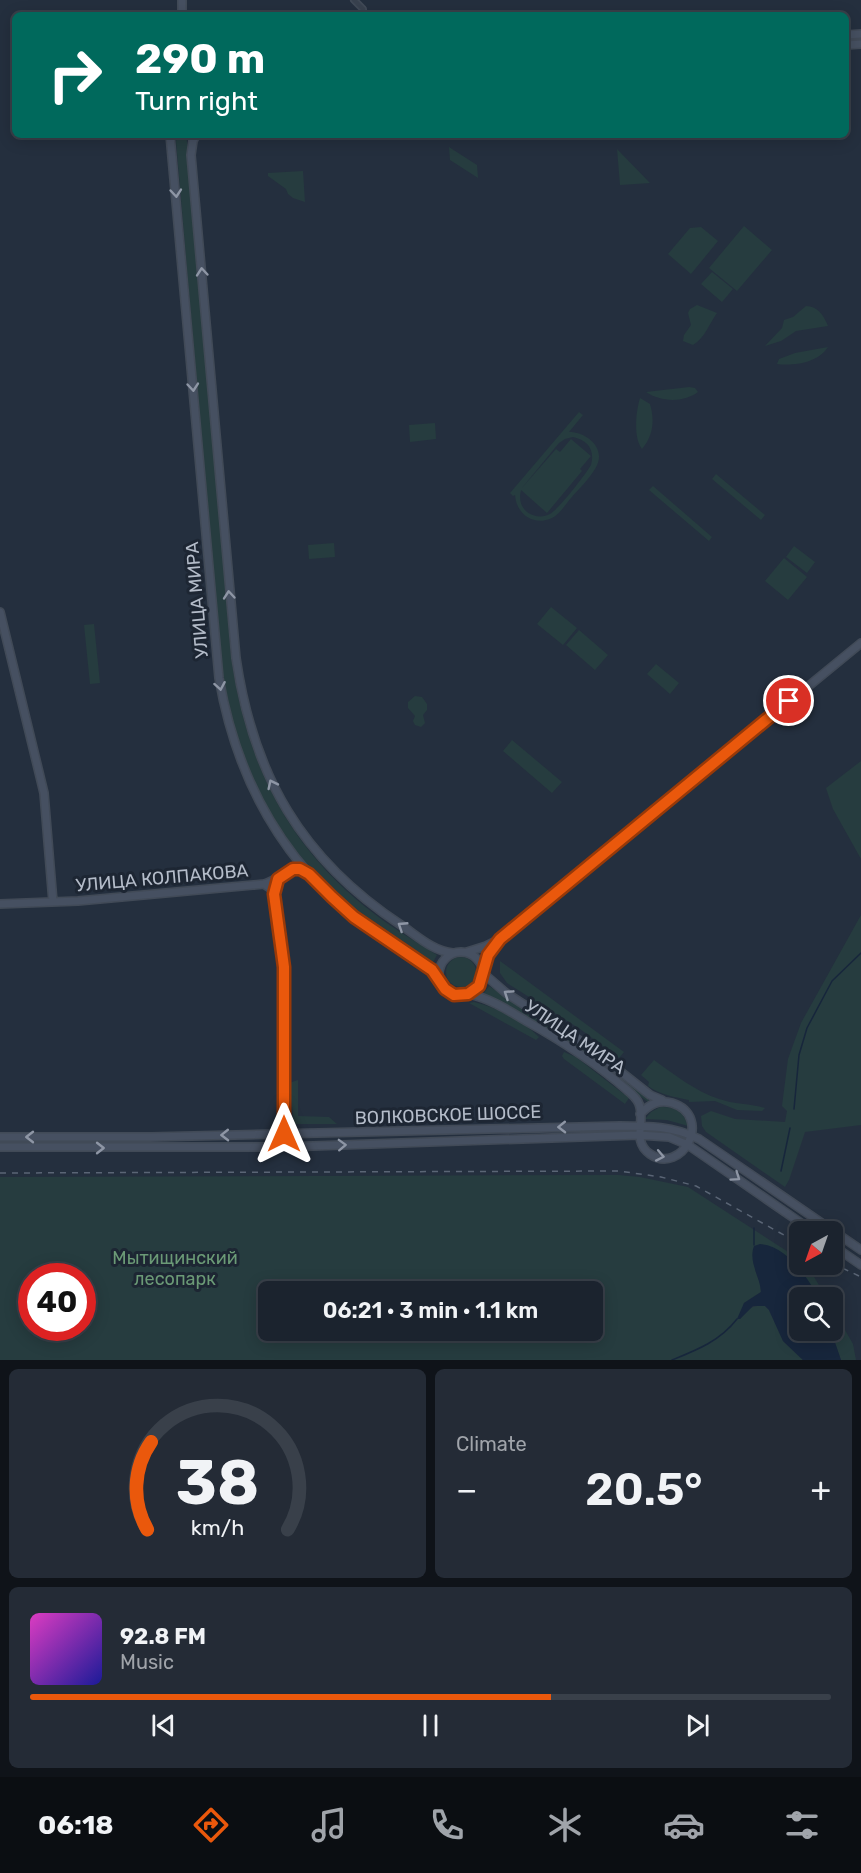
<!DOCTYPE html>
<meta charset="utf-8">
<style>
:root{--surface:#1b232e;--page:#242b36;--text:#f1f3f6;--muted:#a0a4aa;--line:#39404a;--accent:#ea580c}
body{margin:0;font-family:Rubik,sans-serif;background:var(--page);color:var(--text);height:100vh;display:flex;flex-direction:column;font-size:22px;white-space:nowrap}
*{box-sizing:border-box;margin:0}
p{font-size:20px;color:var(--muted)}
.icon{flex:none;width:33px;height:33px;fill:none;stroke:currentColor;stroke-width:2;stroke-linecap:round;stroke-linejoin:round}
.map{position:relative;height:1360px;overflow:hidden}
.side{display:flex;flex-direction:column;gap:9px;padding:9px;background:#0f1319;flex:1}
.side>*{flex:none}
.banner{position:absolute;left:12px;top:12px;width:837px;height:126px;border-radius:9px;box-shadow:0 3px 15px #0003,0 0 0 2px var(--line);background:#00695c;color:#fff;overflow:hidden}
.needle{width:39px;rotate:220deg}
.tools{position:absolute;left:789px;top:1221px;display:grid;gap:12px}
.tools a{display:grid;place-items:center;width:54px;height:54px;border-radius:9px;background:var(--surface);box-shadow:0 3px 15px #0003,0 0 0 2px var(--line);font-size:30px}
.speed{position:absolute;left:18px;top:1263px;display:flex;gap:12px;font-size:30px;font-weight:700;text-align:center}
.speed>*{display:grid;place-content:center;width:78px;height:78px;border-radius:50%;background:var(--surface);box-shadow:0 3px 15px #0003,0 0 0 2px var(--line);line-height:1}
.speed .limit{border:9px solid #d22;background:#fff;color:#111}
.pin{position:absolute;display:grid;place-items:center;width:51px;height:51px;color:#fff;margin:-26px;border:3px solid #fff;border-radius:50%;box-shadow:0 2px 6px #0007}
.me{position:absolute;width:66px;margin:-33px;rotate:0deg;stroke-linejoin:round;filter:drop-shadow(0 0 4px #0008)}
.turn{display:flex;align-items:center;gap:21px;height:126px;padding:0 24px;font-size:27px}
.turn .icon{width:78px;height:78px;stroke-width:2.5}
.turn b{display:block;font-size:42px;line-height:51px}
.big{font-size:45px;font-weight:600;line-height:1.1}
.side .card{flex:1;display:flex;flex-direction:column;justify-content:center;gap:9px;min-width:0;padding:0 21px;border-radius:9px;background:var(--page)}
.side .dial{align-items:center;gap:0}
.dial svg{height:156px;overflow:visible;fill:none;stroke:var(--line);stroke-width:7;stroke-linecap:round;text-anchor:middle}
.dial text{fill:var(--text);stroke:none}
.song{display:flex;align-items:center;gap:18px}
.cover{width:72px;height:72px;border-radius:9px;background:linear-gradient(135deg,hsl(310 70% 55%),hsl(240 70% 35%))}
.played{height:6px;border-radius:3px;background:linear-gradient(90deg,var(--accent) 65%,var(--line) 65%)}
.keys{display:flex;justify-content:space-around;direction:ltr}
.heat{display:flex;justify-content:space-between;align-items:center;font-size:33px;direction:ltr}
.side .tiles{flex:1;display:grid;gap:9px;grid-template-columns:1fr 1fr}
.card:last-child{grid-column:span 2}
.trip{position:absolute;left:258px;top:1281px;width:345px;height:60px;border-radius:9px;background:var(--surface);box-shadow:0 3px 15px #0003,0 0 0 2px var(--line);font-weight:600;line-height:60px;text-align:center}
.tab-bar{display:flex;height:96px;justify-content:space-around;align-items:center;background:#0b0e12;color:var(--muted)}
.tab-bar .icon{width:42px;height:42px}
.tab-bar .active{color:var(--accent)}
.tab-bar b{font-size:27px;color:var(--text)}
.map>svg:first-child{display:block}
</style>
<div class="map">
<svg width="861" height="1360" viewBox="0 0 861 1360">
<rect width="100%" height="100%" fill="#242f3e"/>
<path fill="#263c3f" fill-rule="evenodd" d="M179,136L186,137L189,151L231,656C246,763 288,849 376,915C395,930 417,942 437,955L432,964C407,949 382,934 359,916C305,871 262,812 239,745C229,716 225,685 220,655L176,141Z
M449,147L477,165L478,178L450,160Z
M617,149L650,183L620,185Z
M303,171L305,202L293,198L288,194L286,189L268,176V173Z
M744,226L772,250L737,291L709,268Z
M701,227L718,241L691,274L668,254L690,228Z
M712,272L733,289L722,302L701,284Z
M697,305L717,313C709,324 705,338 693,345L683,341L684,335L691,325L688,313L690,309Z
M806,306C818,306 824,316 828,326L796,331L781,341L765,346L782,328L784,320L793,317Z
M828,347C818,363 794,366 777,364L779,359L795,353Z
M689,387L695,388L698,392C683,403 661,402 646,392Z
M640,398L650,404C655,421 653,436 642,449C633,438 636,411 640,398Z
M579,412L583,415L569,432C587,432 608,449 595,469C589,479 579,489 571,498C565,505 559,515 552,518C533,527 516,513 515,495L513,496L510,493ZM573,437C588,440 595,450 591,465C585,475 560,508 550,514C543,518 534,517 527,512C520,506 519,499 521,490L547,513L582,471L580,469L591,456L571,439L560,452L556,449L521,489L559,443L565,439Z
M435,423L436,439L410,442L409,425Z
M716,474L765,515L761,520L712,479Z
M653,486L712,537L709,541L649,490Z
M334,543L335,557L309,559L308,545Z
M794,546L815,562L807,573L786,557Z
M784,558L807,577L788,600L765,581Z
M551,607L577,628L563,645L537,624Z
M94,624L100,683L90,684L84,625Z
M579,630L608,655L595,670L566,645Z
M656,664L679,683L670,694L647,674Z
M415,696L422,697L427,704V710L423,715L425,723L421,727L415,725L413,721L415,716L408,708V702Z
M512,740L562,782L552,793L503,751Z
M861,761V859L833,809L826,788Z
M861,915V1125L805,1132L789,1180L785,1187L706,1132L702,1126L701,1116L711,1111L735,1119L785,1122L787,1111L782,1106L788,1059L801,1023Z
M446 972a15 15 0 1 1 30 0a15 15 0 1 1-30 0Z
M500,961L624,1052L619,1058L580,1029L507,983L500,973Z
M489,986L580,1045L650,1101L648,1102L564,1039L484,993Z
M474,1002C498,1008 521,1019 539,1037L536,1040L469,1003Z
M564,1052L576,1057L629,1098L625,1104L564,1059L562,1056Z
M654,1060C675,1075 695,1091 719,1099C733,1104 753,1104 765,1108L762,1111L737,1110L715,1101L689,1102V1100C675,1097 660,1095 648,1086L649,1082L641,1075Z
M298,1080V1116L329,1117L337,1124H294L289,1083Z
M660,1107C675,1106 684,1112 688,1126L667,1120L645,1119L651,1112Z
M618,1175L640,1177L688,1187L799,1259L800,1264L807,1265L826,1297H818L813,1287L755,1270L760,1283L761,1292L744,1303L740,1319C747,1308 753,1305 765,1306L769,1310L783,1341L803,1360H0V1177ZM32,1276H82V1328H32ZM268,1292H592V1330H268Z
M833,1309L853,1344L856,1360H841L831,1331L832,1330Z"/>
<path fill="#17263c" d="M760,1244C785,1245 808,1277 818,1297L800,1298V1330L831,1331L841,1360H803L783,1341L769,1310L765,1306H753L740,1319H737L744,1303L761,1292C760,1276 748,1262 754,1246Z"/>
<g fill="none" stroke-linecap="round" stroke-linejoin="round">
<path stroke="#17263c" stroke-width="1.5" d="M794,1109L799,1055L807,1028L832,981L861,953
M781,1171L790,1128
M754,1245V1228
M672,1360C697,1350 720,1341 737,1319"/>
<defs>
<path id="street" d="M354,0L363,9V15"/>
<path id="secondary" d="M182,15V0
M846,35L861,34
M846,45L861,44
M170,135L219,678C236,776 279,858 358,920C380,937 424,959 439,979
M196,135L193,141L191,155L236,658C253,775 301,859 401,925C416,935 434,952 453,953
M0,612L44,793L53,902
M264,884L270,888L274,894L284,967V1147
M0,904L78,901L264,884C280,880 289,864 307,872
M439 974a22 22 0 1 1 44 0a22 22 0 1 1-44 0Z
M467,952L486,946L500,939L861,643
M484,970L488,955L499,941
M484,974L506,993L588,1046L650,1095L662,1100
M469,994C489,998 508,1010 526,1021C562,1041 596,1063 627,1090C632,1094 637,1098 639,1104C646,1121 631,1141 650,1154C682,1176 714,1116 672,1103C659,1099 650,1104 640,1114
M0,1137H151L620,1126C649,1126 673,1126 699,1139L861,1250
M0,1147H284L639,1135L669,1137L688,1145L814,1232
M832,1245L861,1265"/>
</defs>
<use href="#street" stroke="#414a57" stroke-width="8"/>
<use href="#secondary" stroke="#414a57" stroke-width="10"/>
<use href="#street" stroke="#38414e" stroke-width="4.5"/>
<use href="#secondary" stroke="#465061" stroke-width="7"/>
<path stroke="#5a6575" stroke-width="1.5" stroke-dasharray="6 6" stroke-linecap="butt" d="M0,1173L619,1171L661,1177L696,1186L800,1244
M832,1263L861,1277"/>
</g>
<defs><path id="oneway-chevron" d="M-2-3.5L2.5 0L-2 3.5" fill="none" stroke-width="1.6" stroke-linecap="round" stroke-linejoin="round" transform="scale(1.5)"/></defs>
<g stroke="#8e96a5">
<use href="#oneway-chevron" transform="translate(176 193) rotate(85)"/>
<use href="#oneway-chevron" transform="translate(202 272) rotate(-95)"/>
<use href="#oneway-chevron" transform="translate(193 387) rotate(85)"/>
<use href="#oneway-chevron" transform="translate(229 595) rotate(-95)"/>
<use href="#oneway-chevron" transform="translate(220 686) rotate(80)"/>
<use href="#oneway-chevron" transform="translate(272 784) rotate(-116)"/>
<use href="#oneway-chevron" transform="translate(402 926) rotate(-147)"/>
<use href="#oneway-chevron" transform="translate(508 994) rotate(-146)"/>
<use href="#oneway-chevron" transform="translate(562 1127) rotate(179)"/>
<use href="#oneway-chevron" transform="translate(225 1135) rotate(179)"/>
<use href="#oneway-chevron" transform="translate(30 1137) rotate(-180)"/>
<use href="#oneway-chevron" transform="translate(342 1145) rotate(-2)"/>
<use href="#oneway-chevron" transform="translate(100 1148)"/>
<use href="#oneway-chevron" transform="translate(660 1156) rotate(11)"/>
<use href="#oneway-chevron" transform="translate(736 1177) rotate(35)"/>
</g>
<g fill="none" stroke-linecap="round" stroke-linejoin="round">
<defs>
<path id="route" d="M284,1134V967L274,894L278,879L293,869H300L309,874L332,897L354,917L432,970L445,989L454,995L468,994L479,986L488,955L500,939L789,701"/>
</defs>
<use href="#route" stroke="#983908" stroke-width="15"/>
<use href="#route" stroke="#ea580c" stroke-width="10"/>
</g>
<g text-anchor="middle" stroke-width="6" stroke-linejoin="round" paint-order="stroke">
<g font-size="18" fill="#b4bcc9" stroke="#1d2633">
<text transform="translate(197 600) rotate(-95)" y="6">УЛИЦА МИРА</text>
<text transform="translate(162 878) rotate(-5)" y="6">УЛИЦА КОЛПАКОВА</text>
<text transform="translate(575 1037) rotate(34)" y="6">УЛИЦА МИРА</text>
<text transform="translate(448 1115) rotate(-2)" y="6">ВОЛКОВСКОЕ ШОССЕ</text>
</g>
<g font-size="18" fill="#6b9a76" stroke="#1d2633">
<text x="175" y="1264">Мытищинский<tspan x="175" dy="21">лесопарк</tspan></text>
</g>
</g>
</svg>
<div class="tools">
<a><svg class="needle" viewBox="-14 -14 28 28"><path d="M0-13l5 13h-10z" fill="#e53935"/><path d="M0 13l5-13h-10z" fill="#a0a4aa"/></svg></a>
<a><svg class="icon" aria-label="search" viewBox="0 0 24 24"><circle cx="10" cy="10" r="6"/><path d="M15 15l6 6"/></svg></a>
</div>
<div class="speed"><div class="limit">40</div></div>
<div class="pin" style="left:789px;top:701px;background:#d93025"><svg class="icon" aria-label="arrive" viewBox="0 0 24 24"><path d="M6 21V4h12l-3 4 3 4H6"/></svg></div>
<svg class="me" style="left:284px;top:1134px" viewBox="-20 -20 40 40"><path d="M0-17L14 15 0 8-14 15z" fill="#ea580c" stroke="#fff" stroke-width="4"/></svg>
<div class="trip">06:21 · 3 min · 1.1 km</div>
<div class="banner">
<div class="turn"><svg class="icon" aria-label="right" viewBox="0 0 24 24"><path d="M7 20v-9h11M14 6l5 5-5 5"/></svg><div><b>290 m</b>Turn right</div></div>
</div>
</div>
<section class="side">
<div class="tiles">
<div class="card dial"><svg viewBox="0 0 100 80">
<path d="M14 69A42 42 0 1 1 86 69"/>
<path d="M14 69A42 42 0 0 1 16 24" stroke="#ea580c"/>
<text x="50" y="56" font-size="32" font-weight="700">38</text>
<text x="50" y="72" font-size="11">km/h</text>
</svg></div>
<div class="card"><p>Climate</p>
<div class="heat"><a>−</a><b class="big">20.5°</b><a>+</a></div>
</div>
<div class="card">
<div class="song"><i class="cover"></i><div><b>92.8 FM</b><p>Music</p></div></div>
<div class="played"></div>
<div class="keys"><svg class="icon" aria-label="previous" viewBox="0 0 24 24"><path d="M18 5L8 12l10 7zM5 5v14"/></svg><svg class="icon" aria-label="pause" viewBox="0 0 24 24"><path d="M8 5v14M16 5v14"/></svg><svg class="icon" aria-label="next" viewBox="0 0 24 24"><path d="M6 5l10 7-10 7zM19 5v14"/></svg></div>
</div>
</div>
</section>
<nav class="tab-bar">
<b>06:18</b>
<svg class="icon active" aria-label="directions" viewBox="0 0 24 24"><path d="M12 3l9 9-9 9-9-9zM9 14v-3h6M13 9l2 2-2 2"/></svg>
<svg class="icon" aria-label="music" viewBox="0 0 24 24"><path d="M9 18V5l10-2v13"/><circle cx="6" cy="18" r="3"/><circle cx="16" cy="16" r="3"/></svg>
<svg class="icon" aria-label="phone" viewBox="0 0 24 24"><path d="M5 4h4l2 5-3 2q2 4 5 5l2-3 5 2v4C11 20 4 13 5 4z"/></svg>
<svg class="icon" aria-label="climate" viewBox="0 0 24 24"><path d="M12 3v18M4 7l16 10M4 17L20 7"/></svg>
<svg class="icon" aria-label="car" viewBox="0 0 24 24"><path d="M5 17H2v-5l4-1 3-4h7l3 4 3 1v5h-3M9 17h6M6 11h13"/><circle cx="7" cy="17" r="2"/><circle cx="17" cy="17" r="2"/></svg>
<svg class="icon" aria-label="filters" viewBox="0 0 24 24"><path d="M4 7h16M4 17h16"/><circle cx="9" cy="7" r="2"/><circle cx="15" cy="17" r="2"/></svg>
</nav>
